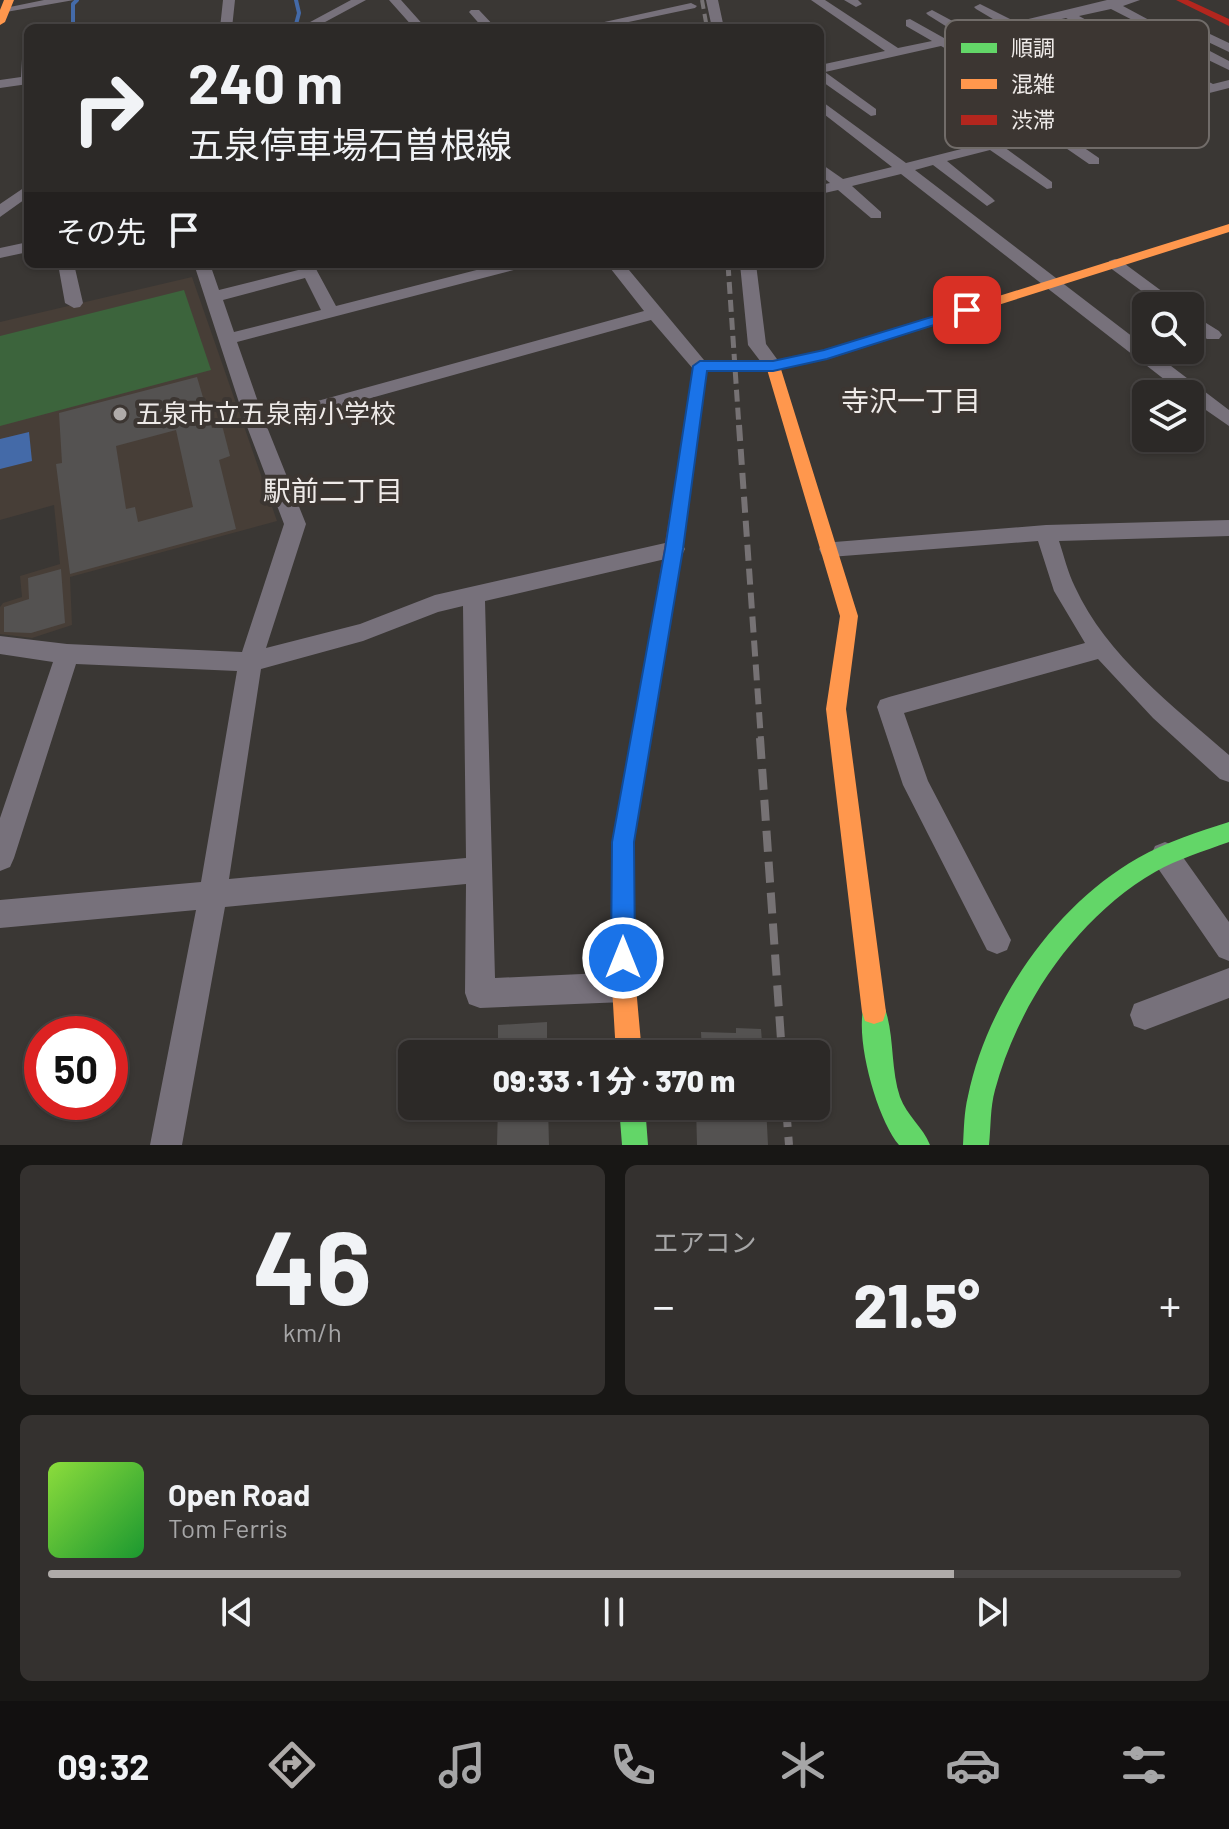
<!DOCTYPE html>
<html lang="ja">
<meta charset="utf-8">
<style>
:root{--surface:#2c2927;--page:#34312f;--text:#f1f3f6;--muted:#a6a6a7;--line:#484544;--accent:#afaba9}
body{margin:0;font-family:Barlow,"Noto Sans JP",sans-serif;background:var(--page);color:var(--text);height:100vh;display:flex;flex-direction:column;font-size:30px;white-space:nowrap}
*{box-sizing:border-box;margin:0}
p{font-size:26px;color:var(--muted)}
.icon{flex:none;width:44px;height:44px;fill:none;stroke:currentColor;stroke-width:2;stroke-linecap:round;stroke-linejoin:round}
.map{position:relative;height:1145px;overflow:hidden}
.drawer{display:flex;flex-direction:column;gap:20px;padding:20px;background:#181715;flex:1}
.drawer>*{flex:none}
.top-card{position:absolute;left:24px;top:24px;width:800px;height:244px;border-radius:12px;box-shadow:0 2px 6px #0004,0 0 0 2px var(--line);background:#2c2927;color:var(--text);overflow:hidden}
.controls{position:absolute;left:1132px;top:292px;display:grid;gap:16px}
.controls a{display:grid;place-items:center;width:72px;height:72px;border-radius:12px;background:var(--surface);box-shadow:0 2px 6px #0004,0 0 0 2px var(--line);font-size:40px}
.speed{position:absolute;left:24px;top:1016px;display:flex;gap:16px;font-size:40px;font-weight:700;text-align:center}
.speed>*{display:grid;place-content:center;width:104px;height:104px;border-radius:50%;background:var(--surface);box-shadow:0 2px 6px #0004,0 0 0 2px var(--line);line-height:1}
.speed .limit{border:12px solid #d22;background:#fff;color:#111}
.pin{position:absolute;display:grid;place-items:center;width:68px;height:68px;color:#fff;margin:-34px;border-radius:16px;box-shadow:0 4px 12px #0006}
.me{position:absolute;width:88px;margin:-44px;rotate:0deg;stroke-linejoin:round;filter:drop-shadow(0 0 6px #0008)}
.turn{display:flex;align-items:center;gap:28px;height:168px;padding:0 32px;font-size:36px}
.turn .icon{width:104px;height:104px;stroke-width:2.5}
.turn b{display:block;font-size:56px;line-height:68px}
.then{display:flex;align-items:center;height:76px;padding:0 32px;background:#0003;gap:16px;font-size:30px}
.big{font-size:60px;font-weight:800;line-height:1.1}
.drawer .widget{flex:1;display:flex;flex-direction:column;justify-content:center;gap:12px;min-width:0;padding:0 28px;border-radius:12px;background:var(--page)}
.drawer .dial{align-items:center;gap:0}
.dial b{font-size:104px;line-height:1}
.song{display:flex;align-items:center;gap:24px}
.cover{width:96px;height:96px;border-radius:12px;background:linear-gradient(135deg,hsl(90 70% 55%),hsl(130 70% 35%))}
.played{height:8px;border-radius:4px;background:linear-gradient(90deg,var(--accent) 80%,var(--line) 80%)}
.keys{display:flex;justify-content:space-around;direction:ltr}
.heat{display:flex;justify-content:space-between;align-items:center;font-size:44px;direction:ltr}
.drawer .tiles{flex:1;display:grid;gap:20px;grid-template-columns:1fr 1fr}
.widget:last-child{grid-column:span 2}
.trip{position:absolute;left:398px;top:1040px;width:432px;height:80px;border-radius:12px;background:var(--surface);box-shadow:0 2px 6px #0004,0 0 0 2px var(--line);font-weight:800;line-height:80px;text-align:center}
.tabs{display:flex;height:128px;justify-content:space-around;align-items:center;background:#121010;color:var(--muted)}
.tabs .icon{width:56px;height:56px}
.tabs .current{color:var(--accent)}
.tabs b{font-size:36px;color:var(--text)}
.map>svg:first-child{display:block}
</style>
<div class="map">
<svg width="1229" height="1145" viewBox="0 0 1229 1145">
<rect width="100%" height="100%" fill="#3a3734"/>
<path fill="#473e37" d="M192,277L277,521L70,577L72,625L32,638L0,634V607L3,603L22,597L20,576L60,564L54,505L0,520V322Z"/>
<path fill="#3c643c" d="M184,290L211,370L0,426V336Z"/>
<path fill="#446aa8" d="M29,432L32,461L0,469V439Z"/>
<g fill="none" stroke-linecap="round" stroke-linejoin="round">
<path stroke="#446aa8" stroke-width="4" d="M73,28V4L77,0
M295,28L299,13L296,0"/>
</g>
<path fill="#545251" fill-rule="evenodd" d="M197,377L212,428L222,425L230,456L219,460L236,529L70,574L56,464L62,463L59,413ZM176,430L193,507L138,522L135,507L126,509L116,446Z
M61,569L65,623L31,633L4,632V607L29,599L28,578Z
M547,1022V1054H498V1025Z
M736,1028L761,1029L763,1054H702L701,1032L736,1033Z
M498,1106H548L549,1145H497Z
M696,1106H766L768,1145H697Z"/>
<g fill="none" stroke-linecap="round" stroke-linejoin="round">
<path fill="#77717b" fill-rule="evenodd" d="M44,0H74L6,12L0,9Z
M223,0H235L232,28H220Z
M351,0H366L314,28H299Z
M389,0H401L426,28H414Z
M706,0H718L724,28H712Z
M811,0H825L898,48L932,41L906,26V20L910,19L944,38L960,35L928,15L926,13L932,10L973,32L1003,25L976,9L974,7L980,4L1016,22L1107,0H1140L1123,6L1164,28L1154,31L1111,9L1079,16L1112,34V40L1108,41L1066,18L1053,21L1095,44L1097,47L1091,51L1040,24L953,43L997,68V74L992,75L941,46L825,72L876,109V115L871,116L820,80V65L885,51Z
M844,0H858L862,4L856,7Z
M691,3L697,6L695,8L600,28H577Z
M471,10H479L496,28H483L469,12Z
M1210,34L1229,43V52L1206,41L1204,38Z
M1200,50H1208L1229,61V70L1200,56Z
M28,55V84L0,88V80L21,77L22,59Z
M1166,60L1213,84L1229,80V88L1139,111L1183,138V144H1173L1126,115L1061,132L1099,158V164H1089L1047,135L1004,147L1052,182V188L1047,189L990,150L947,161L992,198L995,201L987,206L933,165L915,170L1146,347V350H1150L1229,410V426L1190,399V394H1183L901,174L852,186L881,212V218H871L838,190L820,194V185L830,183L820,175V163L843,179L892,167L820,111V100L906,163L981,144L950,121V115H960L995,140L1170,95L1142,81V75H1152L1183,92L1200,88L1162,67L1160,64Z
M28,185V197L0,217V204Z
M28,242V252L0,258V248Z
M1115,259L1121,261L1182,306H1162L1109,267V261Z
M58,264H74L83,303L80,307L74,308L65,303Z
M194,264H210L219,290L310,267L316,269L336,306L500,264H527L525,267L237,342L263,416L644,311L607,264H624L709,366L700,372L694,370L651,320L267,427L306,524L266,648L360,624L435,595L674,541L682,543L685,549L682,555L674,557L485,601L495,978L624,972L634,977L639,987L634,997L624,1002L480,1008L469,1004L465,993L466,884L225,907L182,1145H150L196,910L0,928V900L201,882L237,671L76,664L14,858L10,867L0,871V818L53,662L0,654V636L67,644L242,652L284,524L246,424ZM305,278L321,310L234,332L223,300ZM463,606L466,858L229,879L261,669L363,641L438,612Z
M740,264H756L766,344L782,366L779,370H767L748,345Z
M1190,313L1219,331L1222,335L1219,339H1207L1190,326Z
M1229,520V536L1059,541C1064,556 1068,573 1075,587C1106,655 1174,707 1229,755V782L1220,779L1153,718L1098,659L904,713L928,781L1011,940L1007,950L997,954L987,950L903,785L877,707L880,700L889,697L1085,643L1054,591L1038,541L830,557L822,555L819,549L822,543L1046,525Z
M1165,842L1175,846L1229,922V961L1219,957L1155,864L1151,855L1155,846Z
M1229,968V998L1145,1030L1134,1026L1130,1015L1134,1004Z"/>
<path fill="#63d668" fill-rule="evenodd" d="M1229,822V842C1204,851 1178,859 1155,872C1077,917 1018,1004 995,1090C990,1108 991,1127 989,1145H963C964,1129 964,1112 968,1096C987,1003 1055,905 1138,858C1166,842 1198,832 1229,822Z
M874,1000L883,1003C895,1032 890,1067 900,1097C907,1116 923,1127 930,1145H899C877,1120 853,1034 865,1003Z
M619,1106H645L648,1145H622Z"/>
<path fill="#ff974d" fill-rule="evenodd" d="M4,0H14L5,22L0,25V10Z
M1229,224V232L897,337L892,338L885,334L887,331Z
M773,361L780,366L858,616L846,709L886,1012L883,1021L874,1024L865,1021L862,1012L826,709L840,616L766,366Z
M662,608L669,610L671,615L634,842L636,987L642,1054H616L612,987V842L653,615L655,610Z"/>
<path fill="#b3261e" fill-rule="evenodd" d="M1176,0H1188L1229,19V26Z
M892,330L897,331V337L832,358L773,371H707L671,615L669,620H655L653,615L695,363L773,361L824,351Z"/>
<path stroke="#767274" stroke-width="4" stroke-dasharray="9 5" stroke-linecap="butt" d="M702,0L707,28"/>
<path stroke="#767274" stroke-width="5" stroke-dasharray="12 6" stroke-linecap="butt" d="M728,264L739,427"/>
<path stroke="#767274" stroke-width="6" stroke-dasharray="16 8" stroke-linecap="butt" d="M739,425L761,740"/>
<path stroke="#767274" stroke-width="8" stroke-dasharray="21 10" stroke-linecap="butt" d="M760,738L782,1054
M786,1106L789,1145"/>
</g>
<path fill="#1a73e8" stroke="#114b97" stroke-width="2" d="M967,306L974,310L972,313L827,359L773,371H707L683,549L634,842L635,958L632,967L623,970L615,967L611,958L612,842L665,549L693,366L700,361H773L824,350Z"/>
<circle fill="#afaba9" stroke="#3c3632" stroke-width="3" cx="120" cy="414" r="8"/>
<g text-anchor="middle" stroke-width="8" stroke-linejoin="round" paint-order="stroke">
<g font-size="26" fill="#eeeae8" stroke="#3c3632" text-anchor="start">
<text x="136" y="423">五泉市立五泉南小学校</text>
</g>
<g font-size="28" fill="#eeeae8" stroke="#3c3632">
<text x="911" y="411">寺沢一丁目</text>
<text x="333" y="501">駅前二丁目</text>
</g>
</g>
<rect x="945" y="20" width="264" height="128" rx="12" fill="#3c3632" stroke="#716c69" stroke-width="2"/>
<rect x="961" y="43" width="36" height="10" fill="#63d668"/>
<rect x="961" y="79" width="36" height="10" fill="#ff974d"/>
<rect x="961" y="115" width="36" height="10" fill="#b3261e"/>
<g font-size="22" fill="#eeeae8">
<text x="1011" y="56">順調</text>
<text x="1011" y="92">混雑</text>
<text x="1011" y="128">渋滞</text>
</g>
</svg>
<div class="controls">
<a><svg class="icon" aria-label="search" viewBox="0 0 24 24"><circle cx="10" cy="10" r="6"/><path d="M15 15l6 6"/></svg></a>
<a><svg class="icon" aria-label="layers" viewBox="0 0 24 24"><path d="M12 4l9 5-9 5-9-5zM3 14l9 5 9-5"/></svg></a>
</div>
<div class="speed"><div class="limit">50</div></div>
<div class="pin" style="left:967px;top:310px;background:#d93025"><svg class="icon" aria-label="arrive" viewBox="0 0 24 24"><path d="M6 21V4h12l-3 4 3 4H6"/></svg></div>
<svg class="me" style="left:623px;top:958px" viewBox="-20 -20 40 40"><circle r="17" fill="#1a73e8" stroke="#fff" stroke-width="3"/><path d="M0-11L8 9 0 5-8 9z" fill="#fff"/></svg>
<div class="trip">09:33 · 1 分 · 370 m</div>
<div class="top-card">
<div class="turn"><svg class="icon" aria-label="right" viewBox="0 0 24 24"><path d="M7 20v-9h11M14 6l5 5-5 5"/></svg><div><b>240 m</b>五泉停車場石曽根線</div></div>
<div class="then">その先<svg class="icon" aria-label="arrive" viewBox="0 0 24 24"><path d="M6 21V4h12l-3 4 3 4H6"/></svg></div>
</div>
</div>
<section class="drawer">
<div class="tiles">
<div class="widget dial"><b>46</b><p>km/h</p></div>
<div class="widget"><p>エアコン</p>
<div class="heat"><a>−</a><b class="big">21.5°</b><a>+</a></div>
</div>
<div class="widget">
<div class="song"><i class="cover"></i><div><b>Open Road</b><p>Tom Ferris</p></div></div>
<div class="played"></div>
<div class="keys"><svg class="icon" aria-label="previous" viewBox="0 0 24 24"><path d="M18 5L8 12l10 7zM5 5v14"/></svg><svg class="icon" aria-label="pause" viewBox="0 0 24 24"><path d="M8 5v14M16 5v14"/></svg><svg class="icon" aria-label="next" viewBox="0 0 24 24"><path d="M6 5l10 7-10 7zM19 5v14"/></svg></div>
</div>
</div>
</section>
<nav class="tabs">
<b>09:32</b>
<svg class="icon current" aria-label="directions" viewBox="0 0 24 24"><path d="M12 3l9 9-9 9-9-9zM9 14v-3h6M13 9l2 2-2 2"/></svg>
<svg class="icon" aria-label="music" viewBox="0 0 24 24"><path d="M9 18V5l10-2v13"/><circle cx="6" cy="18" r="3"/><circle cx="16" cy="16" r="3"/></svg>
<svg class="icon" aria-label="phone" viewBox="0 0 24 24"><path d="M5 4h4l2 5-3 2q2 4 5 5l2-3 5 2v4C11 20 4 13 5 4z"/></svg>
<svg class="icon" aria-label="climate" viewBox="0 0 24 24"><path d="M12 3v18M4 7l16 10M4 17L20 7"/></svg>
<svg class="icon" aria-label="car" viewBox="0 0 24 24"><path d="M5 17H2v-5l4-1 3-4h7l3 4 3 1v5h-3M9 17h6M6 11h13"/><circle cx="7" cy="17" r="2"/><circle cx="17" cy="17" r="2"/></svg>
<svg class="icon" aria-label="filters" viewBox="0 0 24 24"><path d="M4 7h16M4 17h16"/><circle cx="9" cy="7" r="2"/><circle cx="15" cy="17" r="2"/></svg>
</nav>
